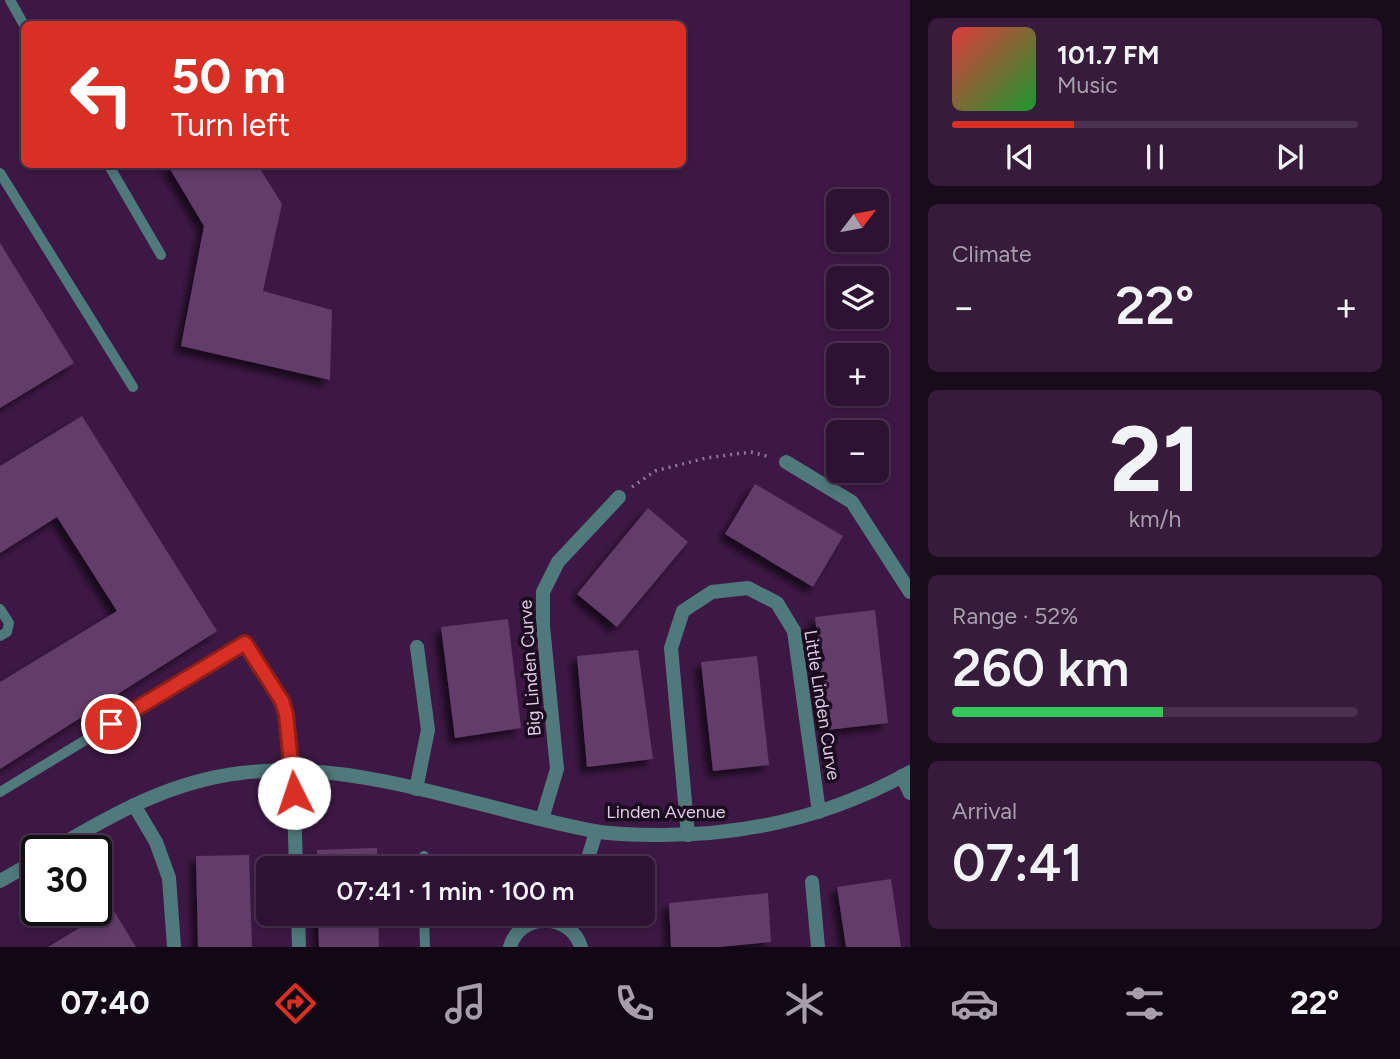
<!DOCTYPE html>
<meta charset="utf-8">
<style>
:root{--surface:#2e1233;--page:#361b3b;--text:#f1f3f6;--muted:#a79eac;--line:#49324e;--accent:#d93025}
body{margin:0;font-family:Figtree,sans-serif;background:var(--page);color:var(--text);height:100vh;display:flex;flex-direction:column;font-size:26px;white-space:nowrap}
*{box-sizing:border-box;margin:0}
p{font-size:23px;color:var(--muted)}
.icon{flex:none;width:38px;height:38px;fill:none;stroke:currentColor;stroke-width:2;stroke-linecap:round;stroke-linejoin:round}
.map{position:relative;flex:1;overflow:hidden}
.side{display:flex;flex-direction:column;gap:18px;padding:18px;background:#190a1c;width:490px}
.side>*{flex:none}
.hud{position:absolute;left:21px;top:21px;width:665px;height:147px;border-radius:10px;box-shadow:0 4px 10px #0003,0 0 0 2px var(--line);background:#d93025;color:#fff;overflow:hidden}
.needle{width:46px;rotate:58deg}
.tools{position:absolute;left:826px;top:189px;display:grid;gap:14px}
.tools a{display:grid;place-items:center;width:63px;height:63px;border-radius:10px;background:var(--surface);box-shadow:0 4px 10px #0003,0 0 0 2px var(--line);font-size:35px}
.speed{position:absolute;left:21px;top:835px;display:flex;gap:14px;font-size:35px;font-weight:700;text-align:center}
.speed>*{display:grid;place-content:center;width:91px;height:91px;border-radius:50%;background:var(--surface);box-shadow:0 4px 10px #0003,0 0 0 2px var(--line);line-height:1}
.speed .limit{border:4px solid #111;border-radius:10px;background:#fff;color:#111}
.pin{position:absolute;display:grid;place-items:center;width:60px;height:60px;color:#fff;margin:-30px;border:4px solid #fff;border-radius:50%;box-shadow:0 2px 7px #0007}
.me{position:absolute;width:77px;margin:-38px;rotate:356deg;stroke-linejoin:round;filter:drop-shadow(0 0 5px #0008)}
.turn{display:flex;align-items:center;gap:24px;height:147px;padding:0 35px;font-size:32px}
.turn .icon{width:91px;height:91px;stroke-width:2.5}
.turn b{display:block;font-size:49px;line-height:60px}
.big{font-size:52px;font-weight:600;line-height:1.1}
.side .tile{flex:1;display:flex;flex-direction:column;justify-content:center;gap:10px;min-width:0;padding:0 24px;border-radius:10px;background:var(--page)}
.side .dial{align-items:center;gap:0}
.dial b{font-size:91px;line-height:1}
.song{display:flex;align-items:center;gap:21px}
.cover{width:84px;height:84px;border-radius:10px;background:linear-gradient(135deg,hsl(0 70% 55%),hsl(130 70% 35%))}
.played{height:7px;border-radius:4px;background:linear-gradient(90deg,var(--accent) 30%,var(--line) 30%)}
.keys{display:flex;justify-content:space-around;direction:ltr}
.heat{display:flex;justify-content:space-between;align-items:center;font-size:38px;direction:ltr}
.charge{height:10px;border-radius:5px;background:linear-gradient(90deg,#34c759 52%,var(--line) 0)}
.trip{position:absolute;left:256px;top:856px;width:399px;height:70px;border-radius:10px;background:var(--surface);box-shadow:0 4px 10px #0003,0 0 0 2px var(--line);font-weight:600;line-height:70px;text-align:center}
.tab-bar{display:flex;height:112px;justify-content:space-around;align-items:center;background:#120714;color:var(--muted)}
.tab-bar .icon{width:49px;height:49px}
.tab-bar .current{color:var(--accent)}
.tab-bar b{font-size:32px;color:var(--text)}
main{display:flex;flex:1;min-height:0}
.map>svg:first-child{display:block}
</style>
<main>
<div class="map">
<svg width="910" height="947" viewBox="0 0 910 947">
<defs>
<filter id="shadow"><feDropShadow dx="-6" dy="6" stdDeviation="3.5" flood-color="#0009"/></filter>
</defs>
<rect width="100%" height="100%" fill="#3d1844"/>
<path fill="#633c6b" filter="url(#shadow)" d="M167,164H257L282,204L263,291L332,310L330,380L181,346L204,226Z
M0,243L74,363L0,408Z
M82,416L217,631L0,769V682L117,611L57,517L0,553V466Z
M755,484L843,536L813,587L725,534Z
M648,508L688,542L617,627L577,594Z
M875,610L888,723L827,730L815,617Z
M508,619L521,728L455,738L441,627Z
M638,650L653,759L587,767L577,656Z
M757,656L769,765L713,771L701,662Z
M377,848V868H317V850Z
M249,855L252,947H198L196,856Z
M891,879L901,947H846L837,887Z
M768,893L771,942L719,947H671L669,903Z
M112,908L136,947H48Z
M318,914H378L379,947H319Z"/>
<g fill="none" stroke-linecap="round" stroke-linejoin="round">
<path stroke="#907396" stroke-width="3.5" stroke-dasharray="2 5" stroke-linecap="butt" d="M632,487L655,471L706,458L751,452L770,457"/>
<path stroke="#50797b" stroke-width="10" d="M10,0L24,25
M108,164L161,255
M0,173L133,387
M0,609L9,623L7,632L0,636
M0,792L245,643L282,700L293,770
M424,856V868
M424,914L425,947"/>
<path stroke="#50797b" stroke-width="14" d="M786,462L852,502L910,592
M293,770L296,868
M902,776L910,793
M416,789L428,730L417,647
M134,805L156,842L169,878L174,947
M542,819L557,769L543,626V592L558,562L619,497
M688,835L671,648L683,611L712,592L748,588L777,603L794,631L819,812
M585,868L596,832
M812,882L818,947
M298,914L299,947
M510,947C520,912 570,912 581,947"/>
<path stroke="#50797b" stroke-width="14" d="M52,850C111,815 171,781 241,773C362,759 477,809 594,831C616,835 640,835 662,835C751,835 833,815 910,772
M0,881L37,860"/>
</g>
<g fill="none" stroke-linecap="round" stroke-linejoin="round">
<defs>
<path id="route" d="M111,724L245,643L282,701L286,714L294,793"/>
</defs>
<use href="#route" stroke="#8d1f18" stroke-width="18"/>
<use href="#route" stroke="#d93025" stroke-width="12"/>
</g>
<g text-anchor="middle" stroke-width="7" stroke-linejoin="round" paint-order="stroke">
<g font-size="18" fill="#dfc9e4" stroke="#1b0b1f">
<text transform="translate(530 668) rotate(-94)" y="6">Big Linden Curve</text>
<text transform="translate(822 705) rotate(81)" y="6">Little Linden Curve</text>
<text x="666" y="818">Linden Avenue</text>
</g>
</g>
</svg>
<div class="tools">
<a><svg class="needle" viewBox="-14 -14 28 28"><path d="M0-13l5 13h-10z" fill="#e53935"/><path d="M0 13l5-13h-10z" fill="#a79eac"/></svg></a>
<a><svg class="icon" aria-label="layers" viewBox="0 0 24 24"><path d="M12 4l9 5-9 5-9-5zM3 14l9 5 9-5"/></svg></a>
<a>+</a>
<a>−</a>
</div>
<div class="speed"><div class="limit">30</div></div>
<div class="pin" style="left:111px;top:724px;background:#d93025"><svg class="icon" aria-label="arrive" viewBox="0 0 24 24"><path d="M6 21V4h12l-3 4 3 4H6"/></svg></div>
<svg class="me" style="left:294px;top:793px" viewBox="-20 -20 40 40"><circle r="19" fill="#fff"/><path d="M0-13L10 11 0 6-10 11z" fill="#d93025"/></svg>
<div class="trip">07:41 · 1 min · 100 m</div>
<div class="hud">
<div class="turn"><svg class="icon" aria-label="left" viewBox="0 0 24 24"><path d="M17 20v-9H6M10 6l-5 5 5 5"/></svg><div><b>50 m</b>Turn left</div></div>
</div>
</div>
<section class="side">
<div class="tile">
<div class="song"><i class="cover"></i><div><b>101.7 FM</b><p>Music</p></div></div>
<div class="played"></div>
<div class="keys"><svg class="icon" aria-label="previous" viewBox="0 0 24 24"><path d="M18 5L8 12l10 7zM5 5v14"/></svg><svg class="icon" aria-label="pause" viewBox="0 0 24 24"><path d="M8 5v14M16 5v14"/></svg><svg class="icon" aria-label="next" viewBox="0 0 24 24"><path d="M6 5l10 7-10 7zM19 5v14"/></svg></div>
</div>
<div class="tile"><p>Climate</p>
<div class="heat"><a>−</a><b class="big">22°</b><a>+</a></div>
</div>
<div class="tile dial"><b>21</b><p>km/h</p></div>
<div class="tile"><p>Range · 52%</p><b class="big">260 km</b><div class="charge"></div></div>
<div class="tile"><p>Arrival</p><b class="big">07:41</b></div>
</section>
</main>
<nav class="tab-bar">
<b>07:40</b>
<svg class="icon current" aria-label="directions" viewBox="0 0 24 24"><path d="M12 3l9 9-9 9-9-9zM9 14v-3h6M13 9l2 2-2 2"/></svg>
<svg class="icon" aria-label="music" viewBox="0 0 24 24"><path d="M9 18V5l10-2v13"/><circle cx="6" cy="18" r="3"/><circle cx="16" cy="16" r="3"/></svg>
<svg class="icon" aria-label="phone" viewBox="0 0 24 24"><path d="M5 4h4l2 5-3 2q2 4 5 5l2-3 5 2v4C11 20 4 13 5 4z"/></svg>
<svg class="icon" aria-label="climate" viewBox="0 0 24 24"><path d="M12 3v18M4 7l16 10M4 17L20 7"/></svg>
<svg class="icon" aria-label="car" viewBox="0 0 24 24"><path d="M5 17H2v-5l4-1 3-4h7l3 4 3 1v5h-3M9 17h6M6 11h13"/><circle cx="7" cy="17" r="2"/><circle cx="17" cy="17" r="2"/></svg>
<svg class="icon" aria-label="filters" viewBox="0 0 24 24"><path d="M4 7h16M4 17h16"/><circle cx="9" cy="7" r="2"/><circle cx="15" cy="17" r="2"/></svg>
<b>22°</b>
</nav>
